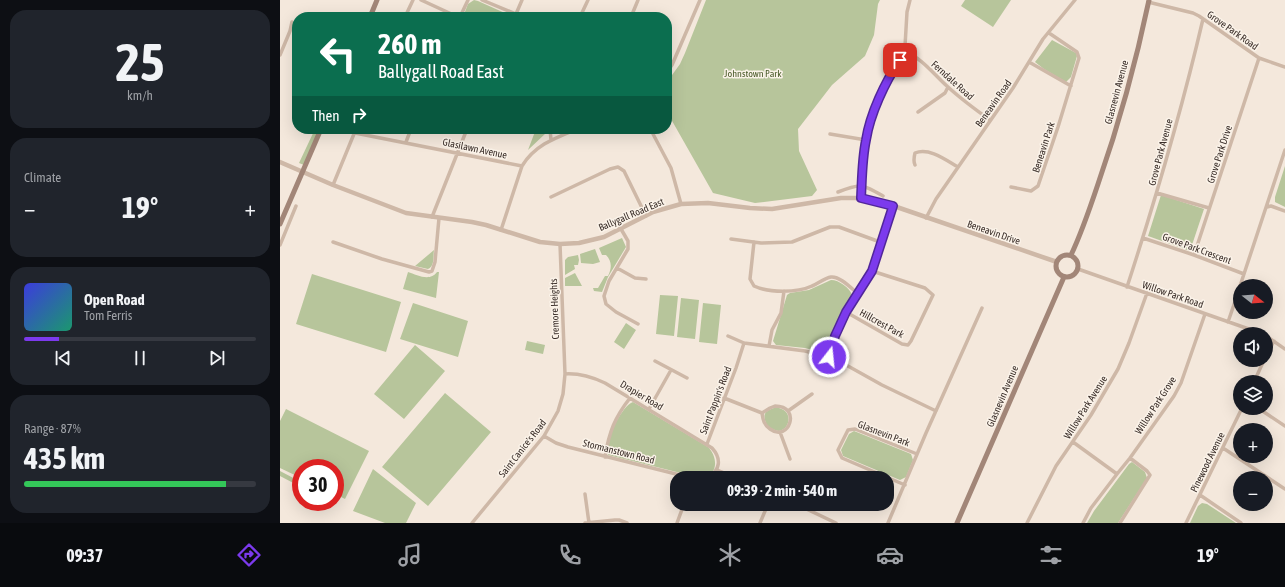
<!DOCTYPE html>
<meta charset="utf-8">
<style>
:root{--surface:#171b24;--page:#20242c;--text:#f1f3f6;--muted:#9ea1a6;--line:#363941;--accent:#7c3aed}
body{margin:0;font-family:"Asap Condensed",sans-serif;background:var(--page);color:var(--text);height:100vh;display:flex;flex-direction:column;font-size:15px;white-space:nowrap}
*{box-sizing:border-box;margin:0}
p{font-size:13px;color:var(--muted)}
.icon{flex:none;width:22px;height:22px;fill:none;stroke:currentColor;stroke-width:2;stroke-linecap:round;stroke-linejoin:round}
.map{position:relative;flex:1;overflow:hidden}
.panel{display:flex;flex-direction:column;gap:10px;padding:10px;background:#0d0f14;width:280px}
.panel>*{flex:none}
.top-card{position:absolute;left:12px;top:12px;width:380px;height:122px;border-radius:16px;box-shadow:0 4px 16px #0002;background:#0b6e4f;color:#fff;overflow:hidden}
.needle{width:26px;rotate:107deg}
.tools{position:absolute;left:953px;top:279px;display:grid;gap:8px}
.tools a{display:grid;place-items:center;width:40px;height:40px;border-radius:50%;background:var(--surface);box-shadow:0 4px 16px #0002;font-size:20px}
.speed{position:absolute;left:12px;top:459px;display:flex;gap:8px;font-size:20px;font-weight:700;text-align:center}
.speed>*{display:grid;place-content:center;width:52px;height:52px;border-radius:50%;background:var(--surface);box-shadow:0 4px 16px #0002;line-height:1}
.speed .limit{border:6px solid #d22;background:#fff;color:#111}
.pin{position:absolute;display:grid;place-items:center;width:34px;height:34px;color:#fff;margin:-17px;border-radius:8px;box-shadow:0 2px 6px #0006}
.me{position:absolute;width:44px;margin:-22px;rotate:16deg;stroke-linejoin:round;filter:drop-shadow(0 0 3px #0008)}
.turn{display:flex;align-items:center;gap:14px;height:84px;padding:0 20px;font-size:18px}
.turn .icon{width:52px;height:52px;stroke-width:2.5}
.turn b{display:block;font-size:28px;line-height:34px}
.then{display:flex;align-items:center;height:38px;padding:0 20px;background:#0003;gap:8px;font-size:15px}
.big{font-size:30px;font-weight:700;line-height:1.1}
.panel .card{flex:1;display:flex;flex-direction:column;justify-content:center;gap:6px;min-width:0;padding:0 14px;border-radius:16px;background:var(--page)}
.panel .dial{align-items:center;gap:0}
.dial b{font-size:52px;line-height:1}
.song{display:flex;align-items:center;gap:12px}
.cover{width:48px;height:48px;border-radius:6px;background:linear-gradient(135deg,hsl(240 70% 55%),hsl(160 70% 35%))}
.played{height:4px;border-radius:2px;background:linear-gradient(90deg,var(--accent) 15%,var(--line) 15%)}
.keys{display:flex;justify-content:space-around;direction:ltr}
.heat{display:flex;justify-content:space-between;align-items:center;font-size:22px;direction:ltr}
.charge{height:6px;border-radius:3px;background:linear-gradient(90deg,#34c759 87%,var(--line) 0)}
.trip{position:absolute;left:390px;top:471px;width:224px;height:40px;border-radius:16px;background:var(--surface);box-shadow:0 4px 16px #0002;font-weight:700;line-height:40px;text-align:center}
.menu{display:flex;height:64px;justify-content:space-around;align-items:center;background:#090b0e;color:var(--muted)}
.menu .icon{width:28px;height:28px}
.menu .on{color:var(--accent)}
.menu b{font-size:18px;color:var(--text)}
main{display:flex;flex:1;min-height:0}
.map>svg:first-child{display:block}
</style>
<main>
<section class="panel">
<div class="card dial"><b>25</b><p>km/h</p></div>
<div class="card"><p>Climate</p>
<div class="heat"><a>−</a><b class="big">19°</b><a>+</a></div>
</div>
<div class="card">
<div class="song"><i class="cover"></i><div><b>Open Road</b><p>Tom Ferris</p></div></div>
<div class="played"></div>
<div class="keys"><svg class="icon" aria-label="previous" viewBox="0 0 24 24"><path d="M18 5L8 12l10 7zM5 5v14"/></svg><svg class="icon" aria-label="pause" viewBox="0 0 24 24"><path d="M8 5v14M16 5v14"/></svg><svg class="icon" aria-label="next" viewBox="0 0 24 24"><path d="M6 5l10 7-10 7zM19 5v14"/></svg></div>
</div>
<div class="card"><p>Range · 87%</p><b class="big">435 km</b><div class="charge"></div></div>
</section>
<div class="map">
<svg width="1005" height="523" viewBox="0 0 1005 523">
<rect width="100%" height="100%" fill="#f4e8dc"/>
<path fill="#b7c59b" d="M194,0L198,1L227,14L230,17H183L188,4Z
M426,0H600L598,4L594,35L585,56L552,85L518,129L519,151L537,190L532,196L475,203L433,193L387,112V82L400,64L405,53Z
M685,0H731L713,27L681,6Z
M772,40L796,53L797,56L791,77L786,82L764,69L755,62Z
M35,129H40L24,165L19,163Z
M256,129H265L266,133L248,150Z
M1005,166V207L995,202V197Z
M881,195L924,209L910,251L868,236Z
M342,238L346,247L328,277L322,292L314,291L313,288H318L325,276H328C332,268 332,261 326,255H322L319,248Z
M315,249L320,262L313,264L301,263L300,254Z
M154,250C153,256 155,266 148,269L135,266Z
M298,255L299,260L298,265H294L295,269L285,275V260L288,257Z
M128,272C137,275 150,282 157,272H159L156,298L123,289Z
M295,273L302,286H285V278Z
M32,274L121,302L106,352L16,324Z
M551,280C559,280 570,288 572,295L550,348L547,351L540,352L525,348L496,345L493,341L507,295L510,293L529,290Z
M380,295L398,296L394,336L376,334Z
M401,298L419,300L415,339L397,337Z
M133,303L188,321L178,357L120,339Z
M423,303L441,305L437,344L419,342Z
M346,323L356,330L344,349L334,342Z
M247,341L265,345L263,354L245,350Z
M135,345L165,371L124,419L94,394Z
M165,393L211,432L148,506L102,467Z
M353,402L428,447C440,459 437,480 417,477L328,455C324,443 341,406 353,402Z
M496,407C499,408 503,409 505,411C512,417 508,430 499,431C495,431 491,428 487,426C482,413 484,412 496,407Z
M6,409L89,451L65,499L55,494V468H21V478L0,468V421Z
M574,431L631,454L633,460L626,477L620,480L563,456L561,450L569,434Z
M852,462L865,472L867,478L838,523H807L814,511L849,464Z
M93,469L136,503L126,523H105L73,511Z
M0,471L21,482V487L0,476Z
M922,503L927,504L956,523H910L918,506Z"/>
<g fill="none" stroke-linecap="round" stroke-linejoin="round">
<path stroke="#ceb8a7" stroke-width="3.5" d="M141,0L178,17
M202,0L236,14L235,17
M868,2L913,13L919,16L979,58L1005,67
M236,14L242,0
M125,17L133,0
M180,17L188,0
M300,17L308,0
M351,17L358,0
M624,52C642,57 654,75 668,87C681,99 696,110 710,120
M0,55L10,31L12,22
M749,62L791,86
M387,72L392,65L420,0
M638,112L665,93L668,87
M270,129L271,140
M75,133L242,166
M373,134L391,168L401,204
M550,134L586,140
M126,142L131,129
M635,165C633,161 634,157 635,153C649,147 666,160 678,167
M53,185L76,129
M731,187L751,191L758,186L778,127L799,58L797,52L769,33
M558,192C581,183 582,184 603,196
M877,193L929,208
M271,197L330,169L338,167L344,171L366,216
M581,198L586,140L596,108L610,75L624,52L625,46L627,12L630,0
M987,207L991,206L1005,211
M152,217L187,129
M646,218L656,199L733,88L763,39L795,0
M341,229L348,241V249L329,281L324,296L326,304L336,312L358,324
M221,230L242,166C255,145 275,138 297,129
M863,238L914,255L964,274
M451,239L481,243L512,242L550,227H559L600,242
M53,242L102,259L149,272L152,271L155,262L159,218
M474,242L470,279L474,286C489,293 517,293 532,286C538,284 544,278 551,277C560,276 571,288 577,293
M0,245L16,206
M914,255L979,58
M337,268L355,278L366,279
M798,269L983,334
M960,286L1005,150
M847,287C876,198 902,109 923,19
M566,312L622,344L628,345L631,341L653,295L645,288L592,271
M948,322L960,287
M448,336L464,343L525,351L549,357L559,361L602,385L656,411
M986,336L1005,349
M489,346L492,330L501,313L504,291
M986,356L994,341
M549,357L555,336L566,312L592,271L613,206
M375,361L407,378
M285,374C300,373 312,377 325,383L432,448C442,459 440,470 428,478
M974,382L984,360
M444,398L482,413
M495,406C522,406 509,443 490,429C484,425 483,420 482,413L490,408Z
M978,408L1005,426
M369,409L391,370
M508,411L532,394
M500,432L510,459
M264,436L276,443L288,447L412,478
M793,442L837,474
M427,444L456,368L464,343
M943,448L1005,489
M325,457C329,432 335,417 350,398
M437,470L457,478
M625,485L562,458L558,450L568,430L575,429L637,454
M305,494L309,523
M920,495L961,523
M516,504L556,523
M192,523L264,436L278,411L283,394L285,374L280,244
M305,523L335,520H339L347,523
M397,523L404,504
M480,523L488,504
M608,523L646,433L702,308
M747,523L776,466L811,415L838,369L849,343L867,293
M803,523L811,508L837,474L850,458L894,396L901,383L925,314
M840,523L870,475L867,471L850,458
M906,523L962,408"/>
<path stroke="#ceb8a7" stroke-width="4.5" d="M0,162L53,185L126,213L192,222L206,225L260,242L280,244L299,243L324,237L373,212L401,204L428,203L470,208L492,209L561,198H581L605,203L777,262"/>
<path stroke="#a28678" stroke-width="5" d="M90,17L97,0
M0,224L41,129
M776 266a11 11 0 1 1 22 0a11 11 0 1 1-22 0Z
M791,255C802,232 810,208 818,184C839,124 856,62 869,0
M677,523L784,277"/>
</g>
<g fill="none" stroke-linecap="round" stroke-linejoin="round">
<defs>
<path id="route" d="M549,357L555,336L566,312L592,271L613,206L581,198C582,179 582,159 586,140C590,114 605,82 620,60"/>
</defs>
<use href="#route" stroke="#51269a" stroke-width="10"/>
<use href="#route" stroke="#7c3aed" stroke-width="7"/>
</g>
<g text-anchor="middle" stroke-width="3" stroke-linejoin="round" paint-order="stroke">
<g font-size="10" fill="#392d28" stroke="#fbf3e9">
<text transform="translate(953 30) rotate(35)" y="4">Grove Park Road</text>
<text transform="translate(673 80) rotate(42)" y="4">Ferndale Road</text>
<text transform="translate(836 92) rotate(-75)" y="4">Glasnevin Avenue</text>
<text transform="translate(713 103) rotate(-55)" y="4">Beneavin Road</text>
<text transform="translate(763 147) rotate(-72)" y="4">Beneavin Park</text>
<text transform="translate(195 148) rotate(12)" y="4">Glasilawn Avenue</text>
<text transform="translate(880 152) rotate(-75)" y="4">Grove Park Avenue</text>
<text transform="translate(939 154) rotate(-72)" y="4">Grove Park Drive</text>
<text transform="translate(351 214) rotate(-23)" y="4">Ballygall Road East</text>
<text transform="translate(714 232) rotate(19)" y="4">Beneavin Drive</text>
<text transform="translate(917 248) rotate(20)" y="4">Grove Park Crescent</text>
<text transform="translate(893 294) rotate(19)" y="4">Willow Park Road</text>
<text transform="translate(274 309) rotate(-92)" y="4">Cremore Heights</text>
<text transform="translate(602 323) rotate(29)" y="4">Hillcrest Park</text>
<text transform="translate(362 395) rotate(31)" y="4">Drapier Road</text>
<text transform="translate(722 396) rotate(-67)" y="4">Glasnevin Avenue</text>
<text transform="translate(435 400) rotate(-69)" y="4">Saint Pappin's Road</text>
<text transform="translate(875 405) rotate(-57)" y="4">Willow Park Grove</text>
<text transform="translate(805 407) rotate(-58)" y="4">Willow Park Avenue</text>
<text transform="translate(604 433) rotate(21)" y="4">Glasnevin Park</text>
<text transform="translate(242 448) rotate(-52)" y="4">Saint Canice's Road</text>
<text transform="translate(339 451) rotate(14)" y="4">Stormanstown Road</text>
<text transform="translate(927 462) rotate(-64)" y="4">Pinewood Avenue</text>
</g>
<g font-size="10" fill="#495a29" stroke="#fbf3e9">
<text x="473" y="77">Johnstown Park</text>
</g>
</g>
</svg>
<div class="tools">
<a><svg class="needle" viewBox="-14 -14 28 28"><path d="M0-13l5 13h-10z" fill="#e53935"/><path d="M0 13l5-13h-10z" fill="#9ea1a6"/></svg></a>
<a><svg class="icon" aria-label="sound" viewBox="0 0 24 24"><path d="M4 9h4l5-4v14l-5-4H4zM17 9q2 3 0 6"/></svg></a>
<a><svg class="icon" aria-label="layers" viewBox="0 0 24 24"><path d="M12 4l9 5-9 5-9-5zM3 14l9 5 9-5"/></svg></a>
<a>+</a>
<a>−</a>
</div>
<div class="speed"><div class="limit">30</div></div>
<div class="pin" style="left:620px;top:60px;background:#d93025"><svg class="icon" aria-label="arrive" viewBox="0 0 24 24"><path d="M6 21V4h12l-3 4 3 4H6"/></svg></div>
<svg class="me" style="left:549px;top:357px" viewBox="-20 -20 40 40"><circle r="17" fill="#7c3aed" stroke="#fff" stroke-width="3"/><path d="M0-11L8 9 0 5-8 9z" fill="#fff"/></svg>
<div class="trip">09:39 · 2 min · 540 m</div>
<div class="top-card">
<div class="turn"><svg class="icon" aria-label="left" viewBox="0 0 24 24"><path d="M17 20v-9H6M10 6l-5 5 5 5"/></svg><div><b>260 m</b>Ballygall Road East</div></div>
<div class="then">Then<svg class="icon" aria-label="right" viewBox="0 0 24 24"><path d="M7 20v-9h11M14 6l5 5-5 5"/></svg></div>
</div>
</div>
</main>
<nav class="menu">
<b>09:37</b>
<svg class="icon on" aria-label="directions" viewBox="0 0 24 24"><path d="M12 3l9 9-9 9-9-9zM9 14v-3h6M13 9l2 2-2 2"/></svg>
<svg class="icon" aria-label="music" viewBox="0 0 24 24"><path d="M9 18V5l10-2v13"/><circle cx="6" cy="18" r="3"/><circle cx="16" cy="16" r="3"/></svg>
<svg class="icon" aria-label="phone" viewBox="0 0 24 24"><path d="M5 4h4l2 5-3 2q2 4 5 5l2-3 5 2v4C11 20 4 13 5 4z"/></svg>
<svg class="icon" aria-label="climate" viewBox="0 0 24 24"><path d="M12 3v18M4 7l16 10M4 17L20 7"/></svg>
<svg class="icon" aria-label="car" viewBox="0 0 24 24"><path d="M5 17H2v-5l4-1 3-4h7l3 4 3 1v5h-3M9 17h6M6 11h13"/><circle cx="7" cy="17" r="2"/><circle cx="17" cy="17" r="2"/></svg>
<svg class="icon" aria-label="filters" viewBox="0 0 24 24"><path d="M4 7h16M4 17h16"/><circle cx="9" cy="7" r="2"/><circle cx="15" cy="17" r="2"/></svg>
<b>19°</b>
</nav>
